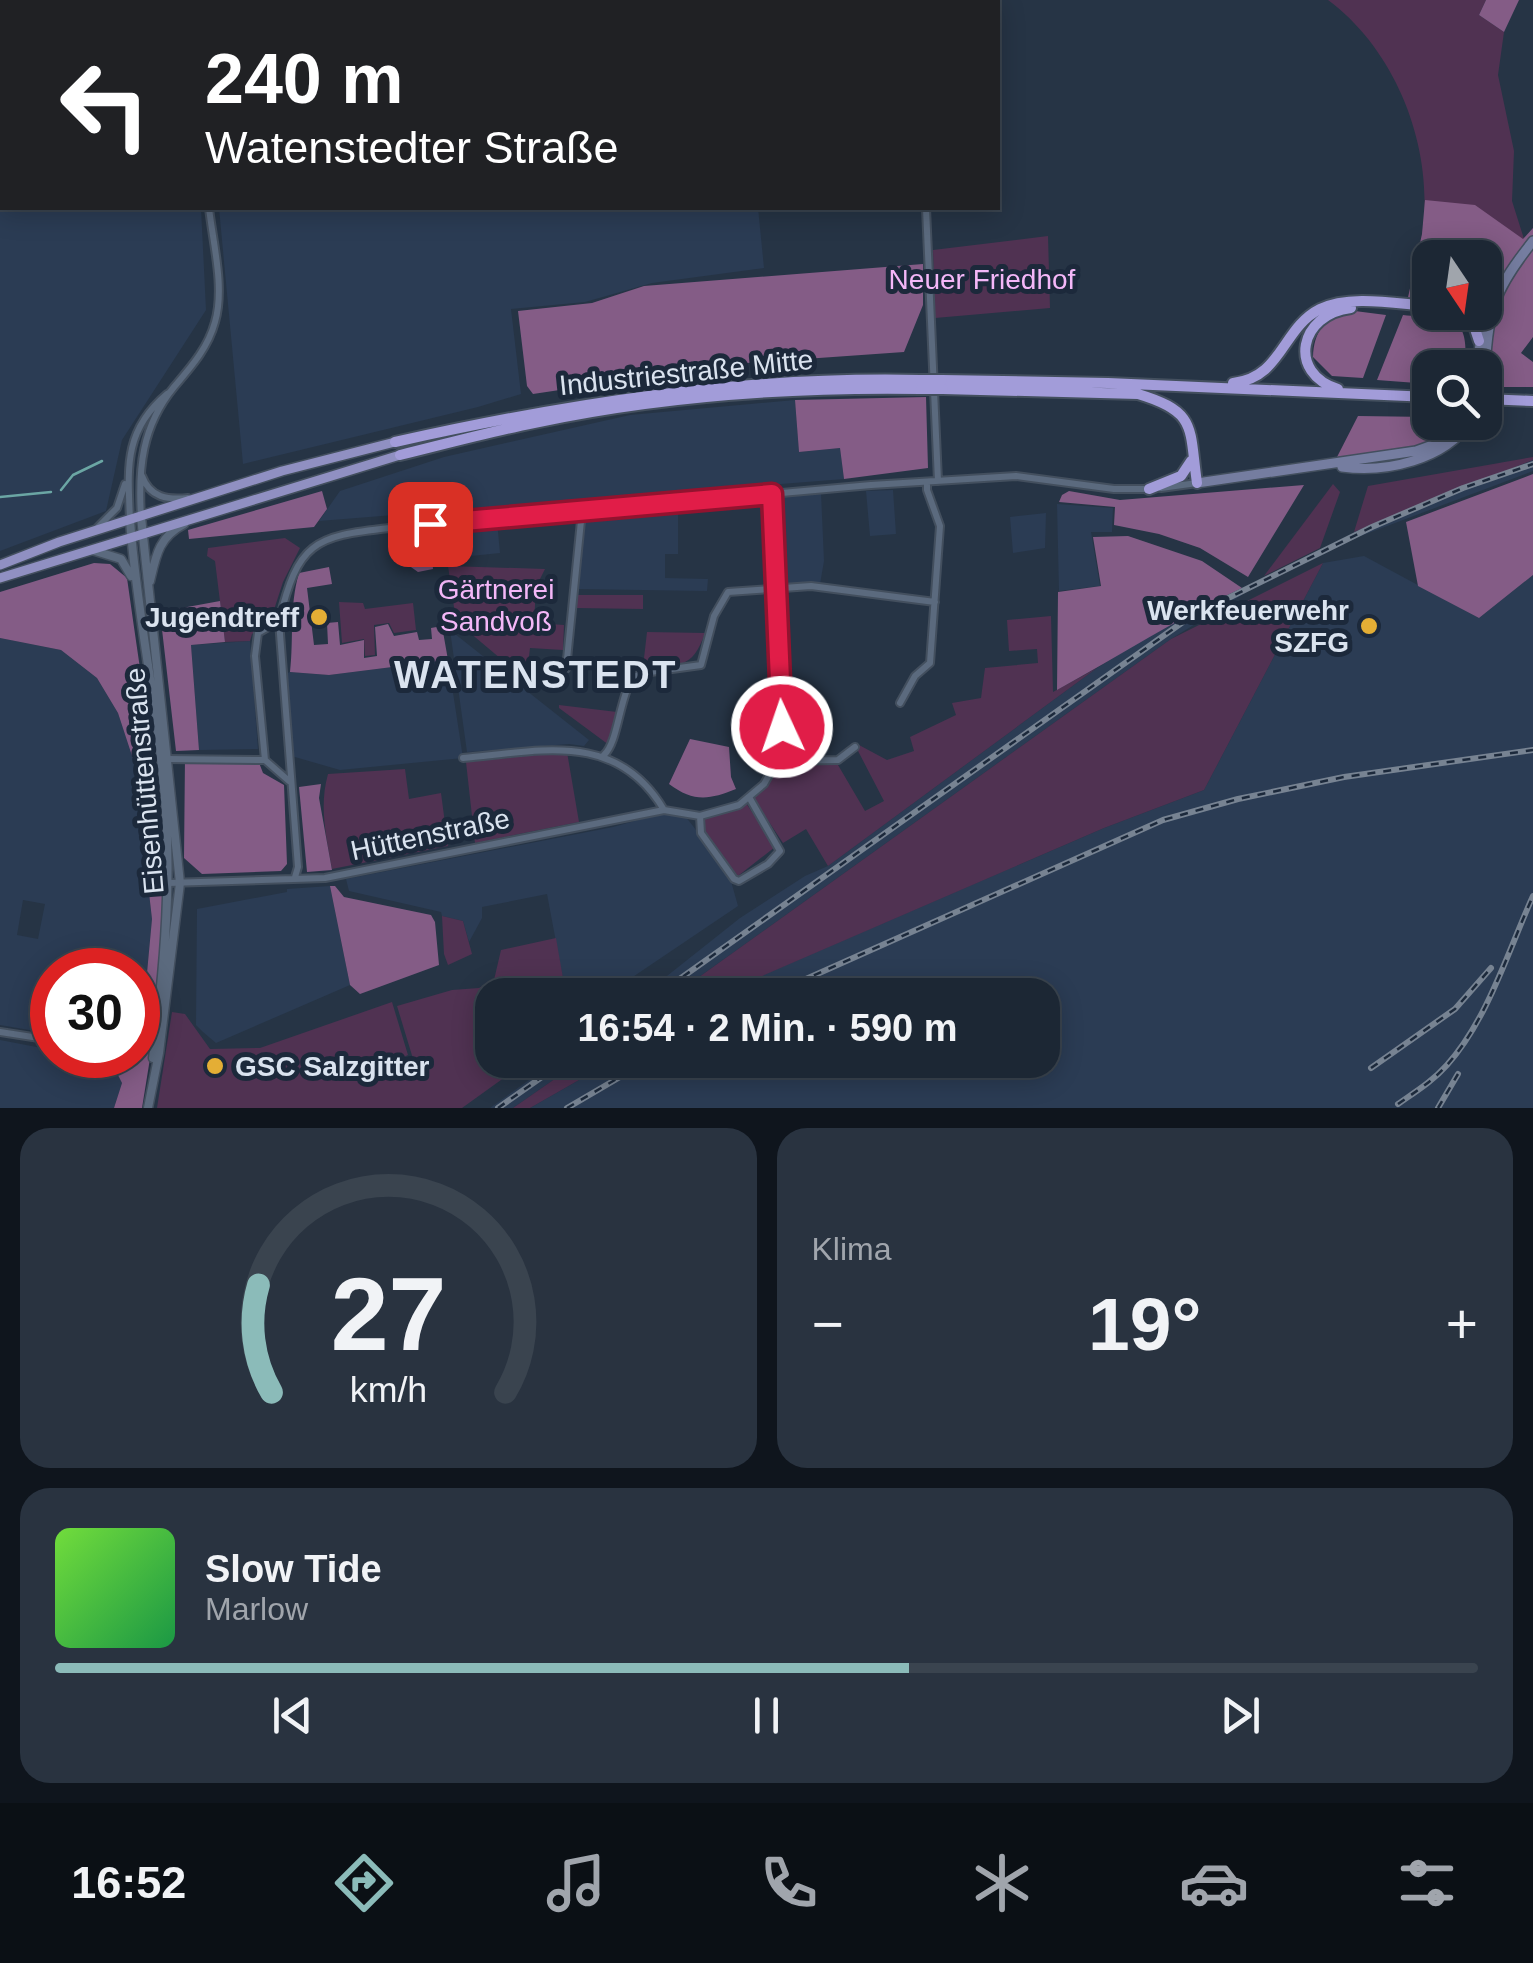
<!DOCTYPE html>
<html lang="de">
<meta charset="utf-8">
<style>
:root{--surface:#1c2734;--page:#293340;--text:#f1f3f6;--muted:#a0a5ac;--line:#3a444f;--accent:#8bbbb9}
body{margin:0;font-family:Arial,sans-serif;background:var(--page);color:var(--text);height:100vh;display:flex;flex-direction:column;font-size:38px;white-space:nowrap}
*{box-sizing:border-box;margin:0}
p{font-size:32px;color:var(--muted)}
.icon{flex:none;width:55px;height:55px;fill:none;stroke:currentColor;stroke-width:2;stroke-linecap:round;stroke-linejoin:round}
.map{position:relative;height:1108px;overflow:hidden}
.panel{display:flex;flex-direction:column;gap:20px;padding:20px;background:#0f151d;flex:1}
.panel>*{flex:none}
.top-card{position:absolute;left:0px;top:0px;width:1000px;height:210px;box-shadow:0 5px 25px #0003,0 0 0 2px var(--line);background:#202124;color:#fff;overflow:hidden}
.needle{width:65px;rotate:167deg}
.tools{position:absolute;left:1412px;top:240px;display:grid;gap:20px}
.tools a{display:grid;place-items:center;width:90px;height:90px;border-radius:20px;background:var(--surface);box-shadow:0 5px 25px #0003,0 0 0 2px var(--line);font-size:50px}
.speed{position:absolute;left:30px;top:948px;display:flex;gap:20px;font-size:50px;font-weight:700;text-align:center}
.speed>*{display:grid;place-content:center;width:130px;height:130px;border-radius:50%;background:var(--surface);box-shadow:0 5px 25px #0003,0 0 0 2px var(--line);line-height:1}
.speed .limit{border:15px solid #d22;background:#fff;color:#111}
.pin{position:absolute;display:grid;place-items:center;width:85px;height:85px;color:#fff;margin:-42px;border-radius:20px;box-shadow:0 5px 15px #0006}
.me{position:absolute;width:110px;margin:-55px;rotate:357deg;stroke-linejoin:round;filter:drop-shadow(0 0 8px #0008)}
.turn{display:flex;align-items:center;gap:35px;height:210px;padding:0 40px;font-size:45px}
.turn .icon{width:130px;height:130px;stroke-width:2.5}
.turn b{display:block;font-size:70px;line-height:85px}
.big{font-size:75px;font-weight:700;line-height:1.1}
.panel .tile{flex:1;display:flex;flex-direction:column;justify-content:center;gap:15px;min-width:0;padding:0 35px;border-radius:30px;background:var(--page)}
.panel .dial{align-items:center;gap:0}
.dial svg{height:260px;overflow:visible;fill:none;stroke:var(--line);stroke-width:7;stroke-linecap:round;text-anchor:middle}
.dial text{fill:var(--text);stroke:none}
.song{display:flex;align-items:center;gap:30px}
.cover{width:120px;height:120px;border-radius:15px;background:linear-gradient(135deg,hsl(100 70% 55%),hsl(140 70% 35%))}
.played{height:10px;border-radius:5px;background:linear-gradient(90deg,var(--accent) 60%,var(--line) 60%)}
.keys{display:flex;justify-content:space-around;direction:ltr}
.heat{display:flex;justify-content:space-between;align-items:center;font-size:55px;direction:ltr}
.panel .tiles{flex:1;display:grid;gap:20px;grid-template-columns:1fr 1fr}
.tile:last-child{grid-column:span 2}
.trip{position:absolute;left:475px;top:978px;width:585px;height:100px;border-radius:30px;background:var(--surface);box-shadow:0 5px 25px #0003,0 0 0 2px var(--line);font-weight:700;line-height:100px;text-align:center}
.tabs{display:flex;height:160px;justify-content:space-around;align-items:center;background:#0b1015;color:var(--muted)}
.tabs .icon{width:70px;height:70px}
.tabs .on{color:var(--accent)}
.tabs b{font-size:45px;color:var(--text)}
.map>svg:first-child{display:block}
</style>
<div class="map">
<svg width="1533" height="1108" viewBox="0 0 1533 1108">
<rect width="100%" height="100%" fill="#263445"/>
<path fill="#2b3c54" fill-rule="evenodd" d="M0,0H180V2H2V208H201L206,310L122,440L106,511L0,551Z
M200,0H737V2H201Z
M219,208H758L764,268L652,283L585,302L511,309L521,394L478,407L243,464Z
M795,400L799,452L840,448L844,479L319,521L340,491L444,457L630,415Z
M1533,460V471L1350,540L1354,532L1366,525Z
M893,490L896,534L870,536L866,491Z
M821,493L824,561L820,584L778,586L777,497Z
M1057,504L1113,508L1112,532H1091L1100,586L1059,591Z
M678,509V554H665V578L708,579L707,591L577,589L585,517Z
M1046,513L1045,548L1013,553L1010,517Z
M497,521L500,553L442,559L439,526Z
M1364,556L1479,618L1533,575V1108H530L614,1060H1042V995H727L761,976L1104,828L1204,790L1323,563Z
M1242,588V595L1171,639L674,995H643L740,918L805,876L828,866L1097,668L1176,619Z
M450,630L589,740L584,746L569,744L467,752Z
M0,638L61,650L97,678L118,713L134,762L152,919L144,1005L138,1007V970H52V1023L45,1024L41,1032L0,1025ZM23,900L45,904L38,939L17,935Z
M250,641L258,749L199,750L191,645Z
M448,660L463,758L340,770L288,755L282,675L290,672L329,675Z
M667,812L685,816L693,826L731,881L738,906L606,995H566L547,894L482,907V918L469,942L463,921L442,916L441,912L349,891L346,879L613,827Z
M330,886L350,985L216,1043L203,1032L196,1025L197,909L287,892V889Z
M0,1040L52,1050V1055H113L122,1083L114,1108H0Z
M557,1060H582L513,1108H490Z"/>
<path fill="#503252" d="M1328,0H1486L1479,15L1504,32L1498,75L1514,151L1512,201L1524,239L1485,258H1430L1407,302C1414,274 1422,246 1424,218C1430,138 1393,48 1328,0Z
M1048,236L1050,308L935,318L933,250Z
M1533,457V460L1354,532L1368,486Z
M1333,484L1340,492L1320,548L1264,576Z
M285,538L300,548L283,582L270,622L252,634L250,641L225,642L215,561L207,556L208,548Z
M1323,563L1204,790L1104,828L753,980L727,995H674L1171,639Z
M448,566L545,569L536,587L534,623L564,625L563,650L530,648L528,665L507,664L456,621Z
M578,595H643V609L576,608Z
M339,602L363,603L365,609L413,603L416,630L394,633L389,623L374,625L375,655L365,656L364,639L342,643Z
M1051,616L1053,692L1097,668L828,866L806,829L783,843L753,798L781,764L838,765L865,811L884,801L857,749L859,745L887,760L914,751L910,737L956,715L952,703L981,698L985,668L1038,663L1037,649L1009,651L1007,620Z
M647,632L705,633C692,670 679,665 643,667Z
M559,705L617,712L609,745L559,708Z
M567,752L579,822L475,843L466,762Z
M405,769L409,799L441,793L448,846L332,869C326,836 319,806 328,774Z
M746,803L775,847L738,876L703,833L701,817Z
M442,916L463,921L472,954L448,965L444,954Z
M556,938L566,995H492V1060H523L519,1067L462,1108H157L172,1012L185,1014L210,1049L260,1048L392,1002L408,1055L387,1065L389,1071L414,1062L397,1006L452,990L479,988L494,980L501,950Z
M582,1060H614L530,1108H513Z"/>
<path fill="#845c86" d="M1486,0H1519L1504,32L1479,15Z
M1425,200L1475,205L1523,239L1533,228V337L1521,353L1533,362V387H1485L1491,317L1485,311V258H1430V303L1407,302L1422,234Z
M923,264V305L904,352L733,364L533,394L527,386L518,311L592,303L644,286Z
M1347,310L1386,315L1363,378L1332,376L1313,357C1314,331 1324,321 1347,310Z
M1403,315C1450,320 1470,311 1465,367L1430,368V384L1377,380Z
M926,397L928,468L844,479L840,448L799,452L795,400Z
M1358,416L1430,417V422L1450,423C1430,454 1371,452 1337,457Z
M1533,474V575L1479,618L1418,586L1406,522Z
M1304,485L1248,577L1200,548L1159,534L1114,525L1115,507L1059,502L1062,495L1069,491L1120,500Z
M322,491L327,509L314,527L189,539L188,530Z
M429,528L433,569L418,572L401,560L392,544L400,530Z
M1128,536L1202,561L1242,588C1178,618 1119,656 1057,690L1058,592L1101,586L1093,537Z
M94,563L110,564L127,578C147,723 175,868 156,1014L138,1025V1007L144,1005L152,919L134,762L118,713L97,678L61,650L0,638V592Z
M329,567L332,584L307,588L314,645L328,644L327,623L338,622L340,645L364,640V658L377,656L375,627L388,624L394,636L417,632L419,640L432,639L431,628L442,626L448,660L329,675L290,672C294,638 289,607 299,573Z
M220,601L225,642L191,645L199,750L176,751L160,612Z
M690,739L729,747L731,777L736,789C709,800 693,802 669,784Z
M185,757L258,760L263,773L284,785L287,864L281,871L202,874L184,858Z
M321,784L319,798L332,870L307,872L299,787Z
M330,886H335L344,897L431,915L435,922L439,965L360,994L350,985Z
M138,1043L152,1046L142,1108H114L122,1083L110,1059L70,1055H138Z"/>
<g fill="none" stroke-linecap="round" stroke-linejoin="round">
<path stroke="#6ba6a4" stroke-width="2.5" d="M61,490L73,475L102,461
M0,497L51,492"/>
<defs>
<path id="minor" d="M188,0L189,2
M926,208L938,481
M142,476C150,498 168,500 188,498
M1161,488L1197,483
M141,517C138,468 142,426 174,387C191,367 208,348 215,322C225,288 213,243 209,208
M130,520C128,469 123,431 167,394
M98,527L117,508L125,484
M566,669L582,511
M900,703L915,676L930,663L940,526L927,490V482
M604,755C618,742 619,701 632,678L643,673L701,665L714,616L728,592L811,586L935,602
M463,758C540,751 617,730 664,810
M167,759L265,760L289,781
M265,760L255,656L258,633L279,621
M777,761L838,760L855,747
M700,816L701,833L734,879L739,881L768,864L780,851L749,797
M295,877L298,867L279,621C298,543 313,536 390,528L871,485L1016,476L1114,489H1148
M168,883L325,878L664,810L700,816L739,805L764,784L777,761L781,727L772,494
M0,1032L52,1040
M138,1033L161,1032"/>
<path id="tertiary" d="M141,517L180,883L159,1053L148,1108
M130,520C137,619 160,716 166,815C171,896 163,977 153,1058
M92,550L121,559L131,576
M150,581C156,555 159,537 184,524"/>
<path id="secondary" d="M1477,368L1484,312
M1485,368C1489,307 1495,289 1533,241
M1342,467C1386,473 1444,460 1470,422
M1197,483L1416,451L1441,442L1462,422"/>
<path id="primary" d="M0,565L59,542L282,471L395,442
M0,578L400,455"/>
<path id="trunk" d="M1485,299L1488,297
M1440,312L1489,318
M1466,317L1475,329L1479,341
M942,380L1108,383L1430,397
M1233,383C1282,378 1282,328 1320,309C1350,294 1398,304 1430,306
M943,389L1138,394C1198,412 1189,428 1197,483
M1338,389C1287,373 1299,314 1351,308
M1485,399L1533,401
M395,442C569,403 742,376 920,380
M400,455C445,444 489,432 534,423C661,396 792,387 921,389
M1149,489L1181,476L1191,461"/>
</defs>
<use href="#minor" stroke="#434f5e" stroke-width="10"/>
<use href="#tertiary" stroke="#434f5e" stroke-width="11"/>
<use href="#secondary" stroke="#434f5e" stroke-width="12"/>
<use href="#primary" stroke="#434f5e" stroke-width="12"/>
<use href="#trunk" stroke="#434f5e" stroke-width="14"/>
<use href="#minor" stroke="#5b6a7e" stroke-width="6"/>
<use href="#tertiary" stroke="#5b6a7e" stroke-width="8"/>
<use href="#secondary" stroke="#757da0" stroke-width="9"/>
<use href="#primary" stroke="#9090c2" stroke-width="9"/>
<use href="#trunk" stroke="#a29cd9" stroke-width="10"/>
<defs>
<path id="rail" d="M657,995L1190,617L1372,527L1463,488L1533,464
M770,995L1163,820L1238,799L1344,777L1533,750
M1371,1068L1455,1009L1491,968
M1398,1104C1415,1092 1433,1081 1447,1065C1488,1019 1508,951 1533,896
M498,1108L566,1060
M567,1108L649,1060
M1438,1108L1458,1074"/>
</defs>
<use href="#rail" stroke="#778392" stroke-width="6"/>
<use href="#rail" stroke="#1c293b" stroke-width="2.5" stroke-dasharray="8" stroke-linecap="butt"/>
<defs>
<path id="trunk-bridge" d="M920,380H942
M921,389H943"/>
</defs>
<use href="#trunk-bridge" stroke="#434f5e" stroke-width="14" stroke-linecap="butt"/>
<use href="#trunk-bridge" stroke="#a29cd9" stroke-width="10"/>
</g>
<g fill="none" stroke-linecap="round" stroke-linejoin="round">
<defs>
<path id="route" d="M430,524L772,494L782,727"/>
</defs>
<use href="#route" stroke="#92132f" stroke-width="25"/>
<use href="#route" stroke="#e11d48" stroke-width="18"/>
</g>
<g fill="#e4ae35" stroke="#1c293b" stroke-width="4">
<circle cx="319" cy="617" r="10"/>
<circle cx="1369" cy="626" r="10"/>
<circle cx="215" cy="1066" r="10"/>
</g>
<g text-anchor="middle" stroke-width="10" stroke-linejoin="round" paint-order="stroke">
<g font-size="28" fill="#f4b7f8" stroke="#1c293b">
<text x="982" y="289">Neuer Friedhof</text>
<text x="496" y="599">Gärtnerei<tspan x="496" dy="32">Sandvoß</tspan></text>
</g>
<g font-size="28" fill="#dae3ef" stroke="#1c293b">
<text transform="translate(686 372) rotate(-6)" y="10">Industriestraße Mitte</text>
<text transform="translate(144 781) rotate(-95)" y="10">Eisenhüttenstraße</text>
<text transform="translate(430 834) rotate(-12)" y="10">Hüttenstraße</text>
</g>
<g font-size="28" font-weight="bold" fill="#dae3ef" stroke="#1c293b" text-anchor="end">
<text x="1349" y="620">Werkfeuerwehr<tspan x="1349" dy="32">SZFG</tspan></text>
<text x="299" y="627">Jugendtreff</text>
<text x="235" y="1076" text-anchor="start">GSC Salzgitter</text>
</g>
<g font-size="38" font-weight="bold" letter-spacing="2.5" fill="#dae3ef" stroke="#1c293b">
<text x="536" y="688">WATENSTEDT</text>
</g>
</g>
</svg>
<div class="tools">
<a><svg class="needle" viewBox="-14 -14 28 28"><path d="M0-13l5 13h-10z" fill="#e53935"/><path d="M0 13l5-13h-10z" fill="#a0a5ac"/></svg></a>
<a><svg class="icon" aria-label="search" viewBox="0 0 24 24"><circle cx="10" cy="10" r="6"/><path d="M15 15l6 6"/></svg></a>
</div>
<div class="speed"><div class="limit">30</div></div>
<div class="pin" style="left:430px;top:524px;background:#d93025"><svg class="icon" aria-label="arrive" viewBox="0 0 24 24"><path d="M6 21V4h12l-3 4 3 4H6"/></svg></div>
<svg class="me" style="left:782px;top:727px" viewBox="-20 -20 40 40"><circle r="17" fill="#e11d48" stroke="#fff" stroke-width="3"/><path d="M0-11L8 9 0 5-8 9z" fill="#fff"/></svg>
<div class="trip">16:54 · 2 Min. · 590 m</div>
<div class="top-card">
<div class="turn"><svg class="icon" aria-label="left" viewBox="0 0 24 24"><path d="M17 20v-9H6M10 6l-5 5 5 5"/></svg><div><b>240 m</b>Watenstedter Straße</div></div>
</div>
</div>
<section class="panel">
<div class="tiles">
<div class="tile dial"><svg viewBox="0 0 100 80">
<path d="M14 69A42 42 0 1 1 86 69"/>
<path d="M14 69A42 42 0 0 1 10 36" stroke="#8bbbb9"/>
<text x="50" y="56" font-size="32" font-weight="700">27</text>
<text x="50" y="72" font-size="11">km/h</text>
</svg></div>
<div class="tile"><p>Klima</p>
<div class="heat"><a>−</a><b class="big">19°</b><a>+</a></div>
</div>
<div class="tile">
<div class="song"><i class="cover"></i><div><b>Slow Tide</b><p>Marlow</p></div></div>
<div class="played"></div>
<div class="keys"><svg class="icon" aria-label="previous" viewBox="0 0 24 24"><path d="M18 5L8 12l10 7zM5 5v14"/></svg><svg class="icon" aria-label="pause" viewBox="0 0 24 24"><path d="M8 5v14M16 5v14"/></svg><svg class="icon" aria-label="next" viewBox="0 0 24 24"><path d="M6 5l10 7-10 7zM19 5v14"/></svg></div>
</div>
</div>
</section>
<nav class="tabs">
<b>16:52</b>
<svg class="icon on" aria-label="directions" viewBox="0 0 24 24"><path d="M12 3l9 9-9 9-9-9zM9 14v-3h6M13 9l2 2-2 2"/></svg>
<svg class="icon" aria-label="music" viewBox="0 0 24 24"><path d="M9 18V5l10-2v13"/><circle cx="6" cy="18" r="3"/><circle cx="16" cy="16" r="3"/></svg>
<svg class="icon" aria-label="phone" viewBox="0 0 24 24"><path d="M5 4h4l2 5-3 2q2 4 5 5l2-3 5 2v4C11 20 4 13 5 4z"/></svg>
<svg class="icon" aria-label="climate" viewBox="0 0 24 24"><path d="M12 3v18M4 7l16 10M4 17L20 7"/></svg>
<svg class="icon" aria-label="car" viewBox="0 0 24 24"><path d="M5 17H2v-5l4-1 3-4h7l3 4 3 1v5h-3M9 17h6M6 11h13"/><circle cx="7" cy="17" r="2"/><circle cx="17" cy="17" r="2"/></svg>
<svg class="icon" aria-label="filters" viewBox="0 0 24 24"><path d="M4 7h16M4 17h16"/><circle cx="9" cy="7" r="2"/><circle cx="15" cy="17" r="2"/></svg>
</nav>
